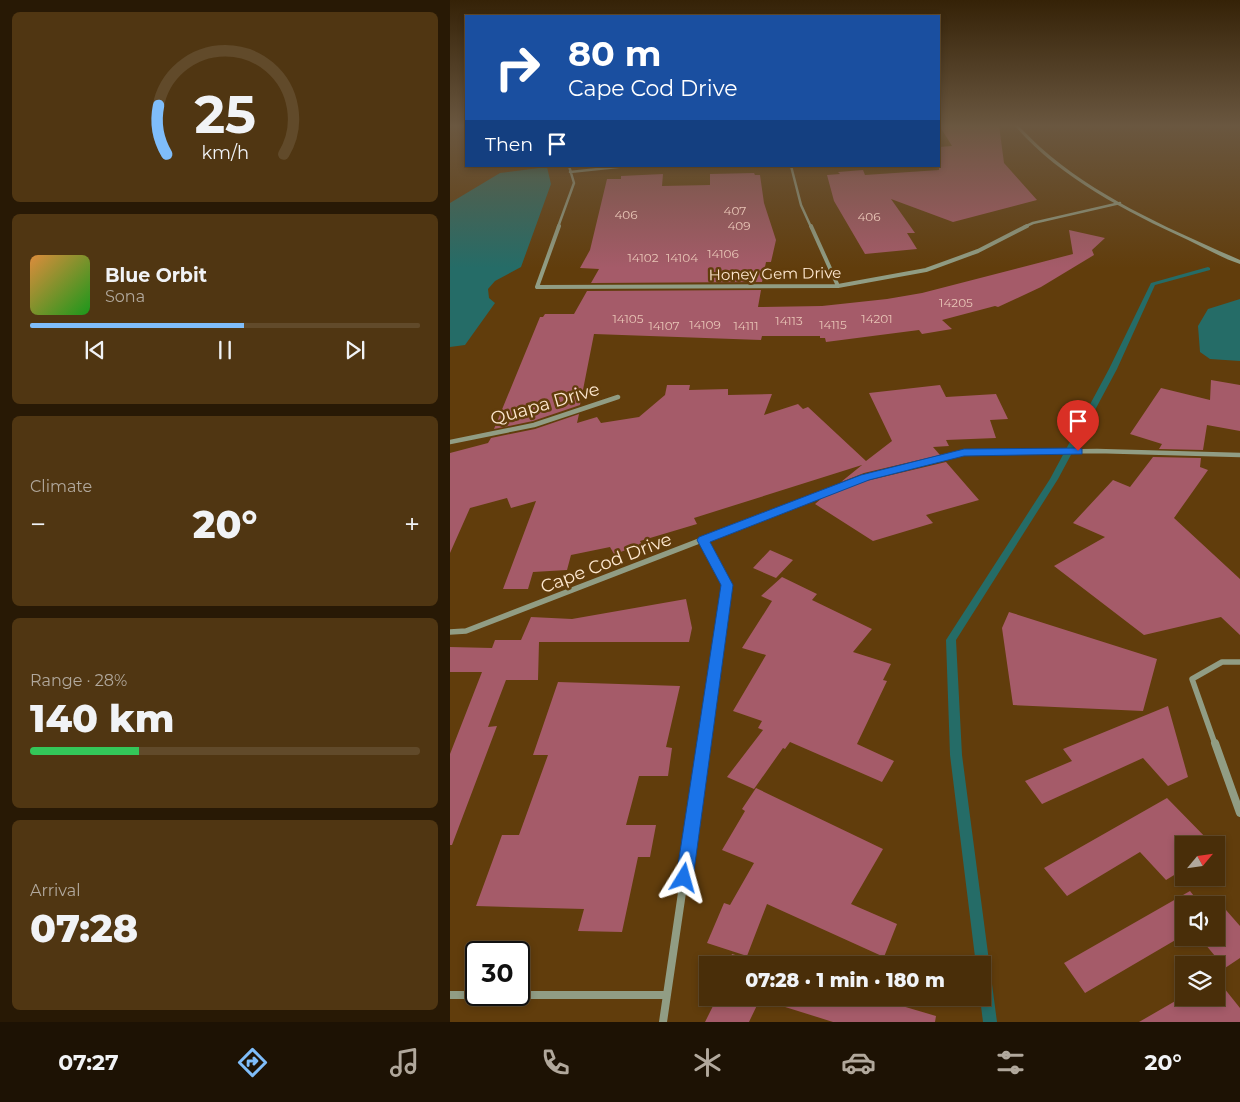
<!DOCTYPE html>
<meta charset="utf-8">
<style>
:root{--surface:#492e09;--page:#503612;--text:#f1f3f6;--muted:#b1a89c;--line:#614a2a;--accent:#7fbdfa}
body{margin:0;font-family:Montserrat,sans-serif;background:var(--page);color:var(--text);height:100vh;display:flex;flex-direction:column;font-size:19px;white-space:nowrap}
*{box-sizing:border-box;margin:0}
p{font-size:16px;color:var(--muted)}
.icon{flex:none;width:28px;height:28px;fill:none;stroke:currentColor;stroke-width:2;stroke-linecap:round;stroke-linejoin:round}
.map{position:relative;flex:1;overflow:hidden}
.details{display:flex;flex-direction:column;gap:12px;padding:12px;background:#281905;width:450px}
.details>*{flex:none}
.hud{position:absolute;left:15px;top:15px;width:475px;height:152px;border-radius:0px;box-shadow:0 2px 8px #0003,0 0 0 1px var(--line);background:#1a4fa0;color:#fff;overflow:hidden}
.needle{width:32px;rotate:61deg}
.controls{position:absolute;left:725px;top:836px;display:grid;gap:10px}
.controls a{display:grid;place-items:center;width:50px;height:50px;border-radius:0px;background:var(--surface);box-shadow:0 2px 8px #0003,0 0 0 1px var(--line);font-size:25px}
.speed{position:absolute;left:15px;top:941px;display:flex;gap:10px;font-size:25px;font-weight:700;text-align:center}
.speed>*{display:grid;place-content:center;width:65px;height:65px;border-radius:50%;background:var(--surface);box-shadow:0 2px 8px #0003,0 0 0 1px var(--line);line-height:1}
.speed .limit{border:2px solid #111;border-radius:8px;background:#fff;color:#111}
.pin{position:absolute;display:grid;place-items:center;width:42px;height:42px;color:#fff;margin:-51px -21px;border-radius:50% 50% 50% 0;rotate:-45deg;box-shadow:0 0 5px #0007}
.pin .icon{rotate:45deg}
.me{position:absolute;width:55px;margin:-28px;rotate:8deg;stroke-linejoin:round;filter:drop-shadow(0 0 4px #0008)}
.turn{display:flex;align-items:center;gap:18px;height:105px;padding:0 20px;font-size:22px}
.turn .icon{width:65px;height:65px;stroke-width:2.5}
.turn b{display:block;font-size:35px;line-height:42px}
.then{display:flex;align-items:center;height:48px;padding:0 20px;background:#0003;gap:10px;font-size:19px}
.big{font-size:38px;font-weight:800;line-height:1.1}
.details .tile{flex:1;display:flex;flex-direction:column;justify-content:center;gap:8px;min-width:0;padding:0 18px;border-radius:8px;background:var(--page)}
.details .dial{align-items:center;gap:0}
.dial svg{height:130px;overflow:visible;fill:none;stroke:var(--line);stroke-width:7;stroke-linecap:round;text-anchor:middle}
.dial text{fill:var(--text);stroke:none}
.song{display:flex;align-items:center;gap:15px}
.cover{width:60px;height:60px;border-radius:8px;background:linear-gradient(135deg,hsl(30 70% 55%),hsl(120 70% 35%))}
.played{height:5px;border-radius:2px;background:linear-gradient(90deg,var(--accent) 55%,var(--line) 55%)}
.keys{display:flex;justify-content:space-around;direction:ltr}
.heat{display:flex;justify-content:space-between;align-items:center;font-size:28px;direction:ltr}
.charge{height:8px;border-radius:4px;background:linear-gradient(90deg,#34c759 28%,var(--line) 0)}
.trip{position:absolute;left:249px;top:956px;width:292px;height:50px;border-radius:0px;background:var(--surface);box-shadow:0 2px 8px #0003,0 0 0 1px var(--line);font-weight:800;line-height:50px;text-align:center}
.tabs{display:flex;height:80px;justify-content:space-around;align-items:center;background:#1d1204;color:var(--muted)}
.tabs .icon{width:35px;height:35px}
.tabs .active{color:var(--accent)}
.tabs b{font-size:22px;color:var(--text)}
main{display:flex;flex:1;min-height:0}
.map>svg:first-child{display:block}
</style>
<main>
<section class="details">
<div class="tile dial"><svg viewBox="0 0 100 80">
<path d="M14 69A42 42 0 1 1 86 69"/>
<path d="M14 69A42 42 0 0 1 9 39" stroke="#7fbdfa"/>
<text x="50" y="56" font-size="32" font-weight="700">25</text>
<text x="50" y="72" font-size="11">km/h</text>
</svg></div>
<div class="tile">
<div class="song"><i class="cover"></i><div><b>Blue Orbit</b><p>Sona</p></div></div>
<div class="played"></div>
<div class="keys"><svg class="icon" aria-label="previous" viewBox="0 0 24 24"><path d="M18 5L8 12l10 7zM5 5v14"/></svg><svg class="icon" aria-label="pause" viewBox="0 0 24 24"><path d="M8 5v14M16 5v14"/></svg><svg class="icon" aria-label="next" viewBox="0 0 24 24"><path d="M6 5l10 7-10 7zM19 5v14"/></svg></div>
</div>
<div class="tile"><p>Climate</p>
<div class="heat"><a>−</a><b class="big">20°</b><a>+</a></div>
</div>
<div class="tile"><p>Range · 28%</p><b class="big">140 km</b><div class="charge"></div></div>
<div class="tile"><p>Arrival</p><b class="big">07:28</b></div>
</section>
<div class="map">
<svg width="790" height="1022" viewBox="0 0 790 1022">
<rect width="100%" height="100%" fill="#613d0c"/>
<path fill="#256c67" d="M97,167L101,184L71,267L45,281L38,289L39,298L45,303L15,345L0,347V203L50,173Z
M790,299V361L760,359L750,352L748,326L758,309Z"/>
<g fill="none" stroke-linecap="round" stroke-linejoin="round">
<path fill="#256c67" fill-rule="evenodd" d="M758,267L760,268V270L705,285L667,369L608,479L506,640L512,755L547,1022H533L530,998H532V965H526L500,755L496,640L600,479L659,369L701,283Z"/>
</g>
<path fill="#a55b69" d="M489,125H549L554,163L587,200L503,222L441,199L465,233H457L467,249L415,254L384,201L377,175L390,174L388,172L413,170L415,175L489,170V147L502,146Z
M304,173L305,175H310L314,203L326,240L321,262H316L312,282L141,283L149,269L130,268L140,250L157,179H171V176L213,174L212,186L260,185V174Z
M619,230L655,238L642,250L644,255L591,287L548,307L545,306L492,320L502,329L472,334L469,330L376,342L375,338H370V336H312L311,340L144,334L130,405L83,421L44,429L90,317H93L95,314H124L137,291L311,290L308,307L372,306L437,299L472,293L623,254Z
M761,380L790,385V431L757,425L753,450L709,449L712,444L680,434L711,388L760,400Z
M217,385H240L239,390L278,389V395L322,394L314,415L348,404L353,409L358,407L416,461L442,441L419,393L490,385L496,397L546,394L558,419L540,420L546,438L496,440L499,446L483,447L490,455L414,473L391,482L412,465L244,518L247,524L190,541L192,545L164,554L160,547L121,555L117,570L83,572L78,589H53L86,501L61,508L57,498L20,508L0,553V453L38,443L41,438L85,429L129,414L127,423L147,417L151,423L189,417L215,395Z
M703,457L751,458L750,467L758,470L724,518L790,579V635L771,617L694,635L604,566L655,537L623,523L663,480L680,487Z
M496,462L529,500L476,515L483,523L423,541L365,504L372,498L416,481Z
M320,550L343,560L326,578L303,568Z
M332,577L367,594L362,600L422,629L403,652L441,664L433,680L437,681L407,744L444,761L432,782L340,742L335,749L333,748L304,789L277,777L313,730L308,728L312,721L283,711L316,655L292,648L322,601L311,596Z
M236,599L242,628L239,642H89L88,680H56L38,727L47,726L2,845H0V754L32,672H0V647L42,648L45,640H71L81,617L122,619Z
M559,612L707,659L693,711L563,705L552,628Z
M108,682L230,686L216,747L222,748L218,776H189L176,825H206L200,857H188L172,932L128,931L134,909L26,906L52,835H69L98,755H83Z
M718,706L738,777L718,786L693,758L592,804L575,781L622,761L613,749Z
M306,788L433,849L401,904L447,924L434,957L317,904L297,956L257,943L274,903L280,905L304,863L272,850L295,811L292,809Z
M717,798L763,845H734V869L716,880L690,852L617,896L594,868Z
M740,891L751,905H734V935L635,993L614,963Z
M776,910L790,926V958L775,968L750,938H766V916Z
M282,954L319,965H278Z
M766,978L790,1008V1022H689L734,996V998H766Z
M267,998H425L486,1016L485,1022H383L310,999L299,1022H255Z"/>
<g fill="none" stroke-linecap="round" stroke-linejoin="round">
<path stroke="#919d84" stroke-width="2.5" d="M341,166L351,205L361,227
M120,172L177,166
M108,227L124,183L119,166
M574,227L583,223L670,203"/>
<path stroke="#919d84" stroke-width="4" d="M109,226L87,287L388,286L476,270L528,251L577,226
M361,226L388,286"/>
<path stroke="#919d84" stroke-width="4.5" d="M0,442L84,425L168,397
M285,527L415,477L514,453L647,451L790,455"/>
<path stroke="#919d84" stroke-width="5.5" d="M253,540L277,585L254,744
M0,632L16,631L288,526
M765,744L742,679L772,662H790"/>
<path stroke="#919d84" stroke-width="8" d="M765,743L790,813
M0,995H26
M69,995H217
M213,1022L254,743"/>
<path fill="#919d84" fill-rule="evenodd" d="M564,125H568C575,132 582,140 590,147C647,198 720,229 790,260V264C772,258 755,248 738,240C675,211 610,178 564,125Z"/>
</g>
<linearGradient id="sky" x2="0" y2="1"><stop stop-color="#352207"/><stop offset="0.47" stop-color="#6a5740"/><stop offset="1" stop-color="#6a5740" stop-opacity="0"/></linearGradient>
<rect width="790" height="268" fill="url(#sky)"/>
<path fill="#1a73e8" stroke="#114b97" d="M628,448L632,449V454L514,456L419,480L260,542L283,585L243,878L240,883L234,886L228,883L226,878L271,585L247,540L249,537L411,475L514,449Z"/>
<g text-anchor="middle" stroke-width="5" stroke-linejoin="round" paint-order="stroke">
<g font-size="12" fill="#e8c5b6">
<text x="285" y="215">407</text>
<text x="176" y="219">406</text>
<text x="419" y="221">406</text>
<text x="289" y="230">409</text>
<text x="273" y="258">14106</text>
<text x="193" y="262">14102</text>
<text x="232" y="262">14104</text>
<text x="506" y="307">14205</text>
<text x="178" y="323">14105</text>
<text x="427" y="323">14201</text>
<text x="339" y="325">14113</text>
<text x="255" y="329">14109</text>
<text x="383" y="329">14115</text>
<text x="214" y="330">14107</text>
<text x="296" y="330">14111</text>
</g>
<g font-size="15" fill="#fee8d0" stroke="#613d0c">
<text transform="translate(325 274) rotate(-1)" y="5">Honey Gem Drive</text>
</g>
<g font-size="18" fill="#fee8d0" stroke="#613d0c">
<text transform="translate(95 404) rotate(-16)" y="6">Quapa Drive</text>
<text transform="translate(156 563) rotate(-21)" y="6">Cape Cod Drive</text>
</g>
</g>
</svg>
<div class="controls">
<a><svg class="needle" viewBox="-14 -14 28 28"><path d="M0-13l5 13h-10z" fill="#e53935"/><path d="M0 13l5-13h-10z" fill="#b1a89c"/></svg></a>
<a><svg class="icon" aria-label="sound" viewBox="0 0 24 24"><path d="M4 9h4l5-4v14l-5-4H4zM17 9q2 3 0 6"/></svg></a>
<a><svg class="icon" aria-label="layers" viewBox="0 0 24 24"><path d="M12 4l9 5-9 5-9-5zM3 14l9 5 9-5"/></svg></a>
</div>
<div class="speed"><div class="limit">30</div></div>
<div class="pin" style="left:628px;top:451px;background:#d93025"><svg class="icon" aria-label="arrive" viewBox="0 0 24 24"><path d="M6 21V4h12l-3 4 3 4H6"/></svg></div>
<svg class="me" style="left:234px;top:878px" viewBox="-20 -20 40 40"><path d="M0-17L14 15 0 8-14 15z" fill="#1a73e8" stroke="#fff" stroke-width="4"/></svg>
<div class="trip">07:28 · 1 min · 180 m</div>
<div class="hud">
<div class="turn"><svg class="icon" aria-label="right" viewBox="0 0 24 24"><path d="M7 20v-9h11M14 6l5 5-5 5"/></svg><div><b>80 m</b>Cape Cod Drive</div></div>
<div class="then">Then<svg class="icon" aria-label="arrive" viewBox="0 0 24 24"><path d="M6 21V4h12l-3 4 3 4H6"/></svg></div>
</div>
</div>
</main>
<nav class="tabs">
<b>07:27</b>
<svg class="icon active" aria-label="directions" viewBox="0 0 24 24"><path d="M12 3l9 9-9 9-9-9zM9 14v-3h6M13 9l2 2-2 2"/></svg>
<svg class="icon" aria-label="music" viewBox="0 0 24 24"><path d="M9 18V5l10-2v13"/><circle cx="6" cy="18" r="3"/><circle cx="16" cy="16" r="3"/></svg>
<svg class="icon" aria-label="phone" viewBox="0 0 24 24"><path d="M5 4h4l2 5-3 2q2 4 5 5l2-3 5 2v4C11 20 4 13 5 4z"/></svg>
<svg class="icon" aria-label="climate" viewBox="0 0 24 24"><path d="M12 3v18M4 7l16 10M4 17L20 7"/></svg>
<svg class="icon" aria-label="car" viewBox="0 0 24 24"><path d="M5 17H2v-5l4-1 3-4h7l3 4 3 1v5h-3M9 17h6M6 11h13"/><circle cx="7" cy="17" r="2"/><circle cx="17" cy="17" r="2"/></svg>
<svg class="icon" aria-label="filters" viewBox="0 0 24 24"><path d="M4 7h16M4 17h16"/><circle cx="9" cy="7" r="2"/><circle cx="15" cy="17" r="2"/></svg>
<b>20°</b>
</nav>
